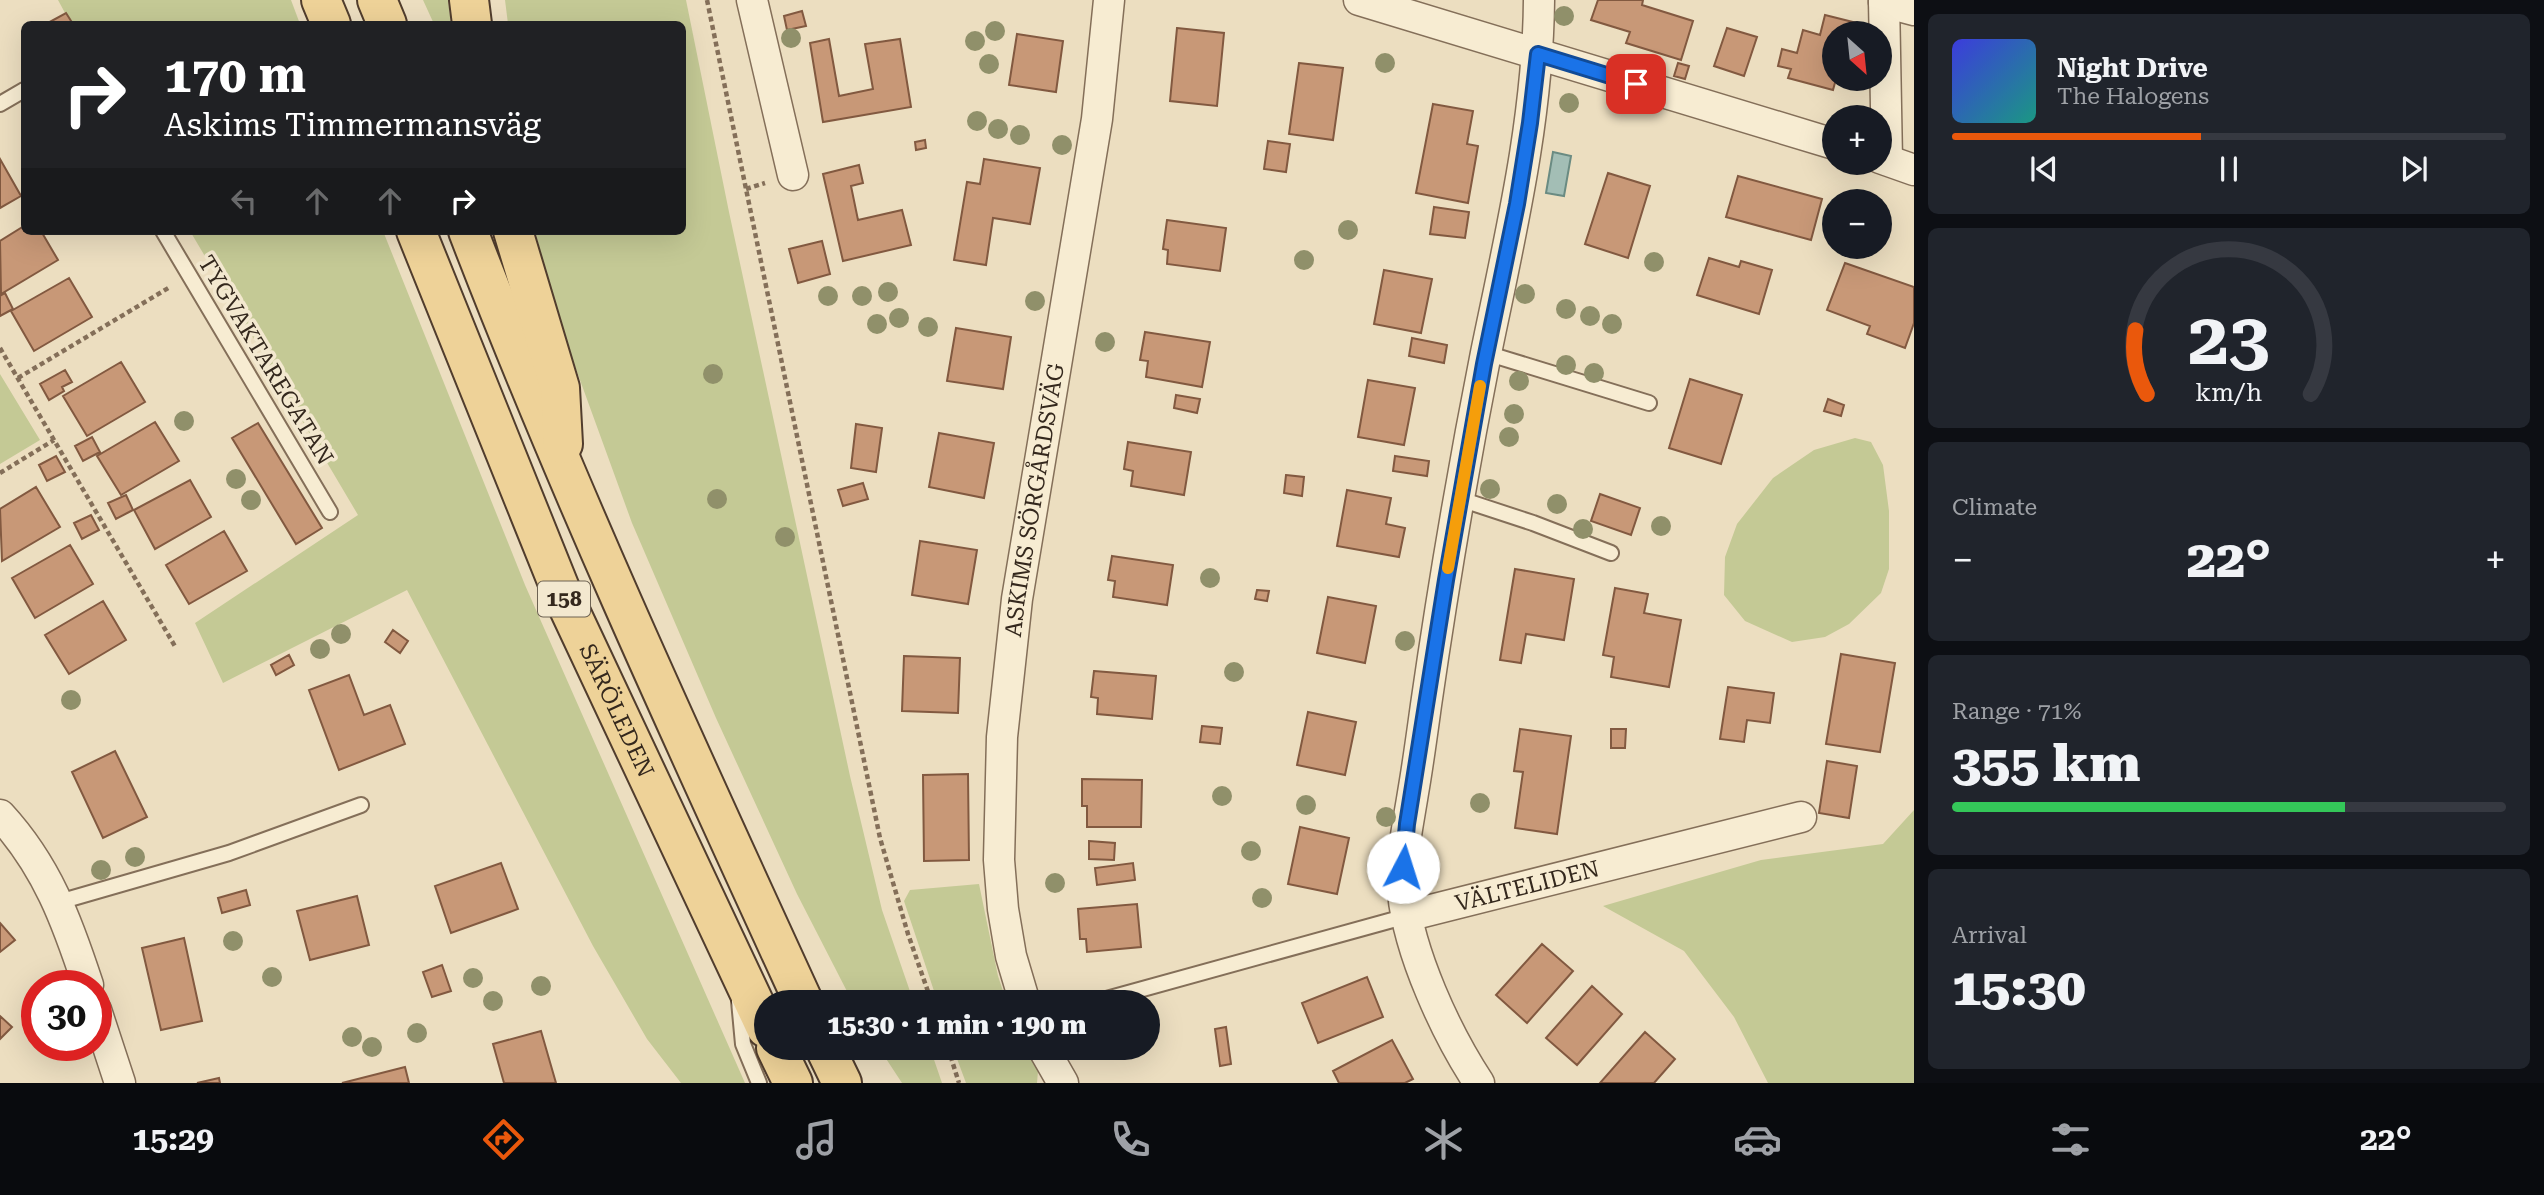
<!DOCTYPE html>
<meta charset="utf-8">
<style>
:root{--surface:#171b24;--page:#20242c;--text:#f1f3f6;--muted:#9ea1a6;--line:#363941;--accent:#ea580c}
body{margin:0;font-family:"Roboto Serif",serif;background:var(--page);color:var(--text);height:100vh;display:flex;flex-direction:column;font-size:26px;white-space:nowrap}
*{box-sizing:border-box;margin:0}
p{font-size:23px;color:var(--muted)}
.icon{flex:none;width:38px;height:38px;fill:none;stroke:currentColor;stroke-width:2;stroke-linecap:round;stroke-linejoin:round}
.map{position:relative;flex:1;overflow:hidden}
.panel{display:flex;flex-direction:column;gap:14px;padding:14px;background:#0d0f14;width:630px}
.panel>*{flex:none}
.hud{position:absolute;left:21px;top:21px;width:665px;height:214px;border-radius:10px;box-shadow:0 7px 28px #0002;background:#202124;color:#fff;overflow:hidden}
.needle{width:46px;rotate:153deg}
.fabs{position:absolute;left:1822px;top:21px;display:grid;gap:14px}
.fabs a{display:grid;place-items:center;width:70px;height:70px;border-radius:50%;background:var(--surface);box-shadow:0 7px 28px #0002;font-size:35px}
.speed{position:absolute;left:21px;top:970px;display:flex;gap:14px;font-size:35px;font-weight:700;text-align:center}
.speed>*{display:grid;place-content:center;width:91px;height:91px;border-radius:50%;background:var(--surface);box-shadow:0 7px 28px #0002;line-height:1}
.speed .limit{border:10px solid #d22;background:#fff;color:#111}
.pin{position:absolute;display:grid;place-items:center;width:60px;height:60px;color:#fff;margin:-30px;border-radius:14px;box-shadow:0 4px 10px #0006}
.me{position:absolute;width:77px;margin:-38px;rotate:5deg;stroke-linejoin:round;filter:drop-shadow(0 0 5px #0008)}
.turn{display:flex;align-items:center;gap:24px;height:147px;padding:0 28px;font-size:32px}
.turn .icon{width:91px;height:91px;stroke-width:2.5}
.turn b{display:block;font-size:49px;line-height:60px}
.lanes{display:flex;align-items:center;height:66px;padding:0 28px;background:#0003;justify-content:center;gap:35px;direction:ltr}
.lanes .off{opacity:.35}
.big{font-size:52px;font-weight:800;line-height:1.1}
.panel .widget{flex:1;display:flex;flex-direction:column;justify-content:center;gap:10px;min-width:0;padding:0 24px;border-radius:10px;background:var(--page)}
.panel .dial{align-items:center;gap:0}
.dial svg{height:182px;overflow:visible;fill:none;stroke:var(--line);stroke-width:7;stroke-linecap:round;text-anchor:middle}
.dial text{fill:var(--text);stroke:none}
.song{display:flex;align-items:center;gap:21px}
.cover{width:84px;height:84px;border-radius:10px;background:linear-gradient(135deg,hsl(240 70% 55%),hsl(170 70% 35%))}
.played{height:7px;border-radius:4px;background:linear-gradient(90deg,var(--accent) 45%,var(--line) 45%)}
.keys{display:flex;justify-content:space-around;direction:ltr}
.heat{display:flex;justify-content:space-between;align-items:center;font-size:38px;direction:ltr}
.charge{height:10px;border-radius:5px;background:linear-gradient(90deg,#34c759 71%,var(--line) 0)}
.trip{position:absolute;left:754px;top:990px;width:406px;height:70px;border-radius:35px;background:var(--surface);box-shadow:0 7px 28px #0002;font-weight:800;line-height:70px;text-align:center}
.tab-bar{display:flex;height:112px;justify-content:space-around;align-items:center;background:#090b0e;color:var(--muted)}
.tab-bar .icon{width:49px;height:49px}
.tab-bar .active{color:var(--accent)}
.tab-bar b{font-size:32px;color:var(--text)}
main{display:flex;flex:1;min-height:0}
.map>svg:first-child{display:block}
</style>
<main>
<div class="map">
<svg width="1914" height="1083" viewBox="0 0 1914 1083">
<rect width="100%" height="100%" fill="#ecdec0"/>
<path fill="#c4c995" d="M58,0H291L300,24H71Z
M423,0H448L451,24H434Z
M505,0H686L729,212L850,776L882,910L914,1003H853L797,894L716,718L632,523L560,325L535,231H682V24H508Z
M190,231H383L525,585L745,1083H681L647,1039L593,946L407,590L223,683L195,623L358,515Z
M0,374L40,440L0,464Z
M1855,438L1871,442L1883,465L1889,511V569L1881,593L1849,624L1825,637L1792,642L1745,621L1724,595L1725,557L1737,524L1773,478L1814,450Z
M1914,810V1083H1768L1734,1017L1684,951L1603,906L1761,860L1883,844Z
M979,884L998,976L1007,1003H938L904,901L910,890Z
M879,1048H930L942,1083H902Z
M953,1048H1027L1038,1071L1037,1083H966Z"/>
<path fill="#a3beb5" stroke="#6a8b82" stroke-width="2" d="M1553,152L1571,156L1564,196L1546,193Z"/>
<path fill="#c89877" stroke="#825940" stroke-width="2" d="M1598,0H1643L1642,5L1693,21L1681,60L1626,43L1630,32L1591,20Z
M802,11L806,26L787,30L784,16Z
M66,13L73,24H46Z
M1825,15L1861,24L1859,33H1834V79H1836L1833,90L1788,78L1791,69L1778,66L1782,49L1797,53L1803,30L1820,35Z
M1177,28L1224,33L1217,106L1170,101Z
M1727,28L1757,37L1744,76L1714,66Z
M1017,34L1063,41L1056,92L1009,85Z
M829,39L839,96L873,89L865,44L900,39L911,107L823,122L810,43Z
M1299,63L1343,68L1333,140L1289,134Z
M1678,63L1689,66L1685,79L1674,76Z
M1433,104L1473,111L1467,144L1478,146L1468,203L1416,193Z
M925,140L926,148L916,150L915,142Z
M1268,141L1290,144L1286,172L1264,169Z
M0,159L21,196L0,208Z
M984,159L1040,168L1030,224L993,218L986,265L954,260L967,182L980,184Z
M859,165L863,183L851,186L858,220L902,210L911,245L843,261L823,174Z
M1608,173L1650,186L1628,258L1585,244Z
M1738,176L1822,199L1811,240L1726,217Z
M1434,207L1469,212L1465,238L1430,234Z
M1167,220L1226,228L1220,271L1167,264L1168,250L1163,249Z
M24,226V231H41L58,260L1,294L0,241Z
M822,241L830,274L798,283L789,249Z
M1709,258L1739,267L1741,261L1772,270L1759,314L1697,295Z
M1845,263L1914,287V323L1905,348L1867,334L1870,326L1827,310Z
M1384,270L1432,279L1421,333L1374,324Z
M69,278L92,317L34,351L11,311Z
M5,293L13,309L0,316V296Z
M956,328L1011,337L1003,389L947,381Z
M1145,332L1210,342L1202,387L1146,377L1148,361L1140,360Z
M1412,338L1447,345L1444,363L1409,356Z
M121,362L145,402L87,436L63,396Z
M65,370L72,382L62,387L64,391L49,400L40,384Z
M1690,379L1742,395L1721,464L1669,448Z
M1368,380L1415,388L1404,445L1358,437Z
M1176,395L1200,399L1197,413L1174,408Z
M1828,399L1844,405L1841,416L1824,411Z
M155,422L179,461L121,495L97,456Z
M258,423L322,528L296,544L232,438Z
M856,424L882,428L876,472L851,468Z
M939,433L994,443L984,498L929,487Z
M92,437L100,452L83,461L75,446Z
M1128,442L1191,452L1184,495L1131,486L1133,471L1124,469Z
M56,456L65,472L47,481L39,465Z
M1395,456L1429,461L1427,476L1393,471Z
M1286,475L1304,477L1302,496L1284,493Z
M190,480L211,517L155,549L134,510Z
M863,483L868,499L843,506L838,490Z
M36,487L60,527L2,561L0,509Z
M1347,490L1391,498L1386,524L1405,528L1399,557L1337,546Z
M1600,494L1640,508L1631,535L1591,521Z
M126,495L133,510L116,519L108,503Z
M91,515L99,530L82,539L74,523Z
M224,531L247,571L189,604L166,565Z
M920,541L977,550L968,604L912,595Z
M70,545L93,584L35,618L12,578Z
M1112,556L1173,565L1167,605L1113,597L1115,581L1108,580Z
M1515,569L1574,579L1564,640L1526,634L1521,663L1500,660Z
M1615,588L1648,594L1644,613L1681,620L1669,687L1611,677L1614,657L1603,655Z
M1257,590L1269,591L1267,601L1255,599Z
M1328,597L1376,606L1365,663L1317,653Z
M103,601L126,640L69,674L45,635Z
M393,630L408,641L400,653L385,642Z
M1841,654L1895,663L1880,752L1826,744Z
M289,655L294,665L276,675L271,665Z
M904,656L960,658L958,713L902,711Z
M1094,671L1156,676L1152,719L1097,714L1098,698L1091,697Z
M349,675L364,715L390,705L405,744L339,770L309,690Z
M1728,687L1774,693L1770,723L1747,720L1744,742L1720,739Z
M1308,712L1356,722L1345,775L1297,765Z
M1202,726L1222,728L1220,744L1200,742Z
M1520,729L1571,736L1557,834L1515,828L1523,772L1514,771Z
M1611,729H1626L1625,748H1611Z
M115,751L147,817L103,838L72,772Z
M1827,761L1857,766L1849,818L1819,813Z
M968,774L969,860L924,861L923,775Z
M1082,779L1142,780L1141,827H1087V806H1082Z
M1300,827L1349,838L1337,894L1288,884Z
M1089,841L1115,843L1114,860L1089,859Z
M501,863L518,909L451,933L435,886Z
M1133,863L1135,880L1097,885L1095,868Z
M246,890L250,905L222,913L218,898Z
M357,896L369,945L310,960L297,911Z
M1137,904L1141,947L1087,952L1086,939H1080L1078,909Z
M0,923L15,940L0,952Z
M184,938L202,1021L161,1030L142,948Z
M1542,944L1573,971L1527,1023L1496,995Z
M442,965L451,991L432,997L423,972Z
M1367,977L1383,1017L1318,1043L1302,1003Z
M1592,986L1622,1014L1577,1065L1546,1038Z
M0,1016L12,1027L0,1039Z
M1226,1027L1231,1064L1220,1066L1215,1029Z
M541,1031L556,1083H504L493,1044Z
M1645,1032L1675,1059L1654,1083H1600Z
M1392,1040L1413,1079L1405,1083H1339L1333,1071Z
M405,1067L409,1083H342Z
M219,1078L220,1083H197Z"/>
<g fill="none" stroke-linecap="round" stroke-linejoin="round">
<defs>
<path id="service" d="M0,104L24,90
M163,231L330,512
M1486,353L1649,403
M1460,499L1533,523L1611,553
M59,902L229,853L361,805
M739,1001L743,1044L759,1083
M1092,1003L1407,916"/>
<g id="minor">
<path d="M752,0L793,175"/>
<path d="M1359,0L1834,144"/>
<path d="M1884,0L1887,160"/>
<path d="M1884,2L1914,10"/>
<path d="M1880,158L1914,170"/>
<path d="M0,815C47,866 67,921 88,985"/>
<path id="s1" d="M1407,916L1801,817"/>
<path id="s2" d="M1025,1003L1011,956L1003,909L999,860L1002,737L1017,599L1097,119L1109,0"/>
<path d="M96,1010L120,1083"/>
<path d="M1043,1048L1063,1083"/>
<path d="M1479,1083C1446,1033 1409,953 1403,893C1400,859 1408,825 1413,793C1418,764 1422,734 1426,705C1443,587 1463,469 1486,353C1510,236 1538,120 1539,0"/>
</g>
<g id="primary">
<path d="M321,0L331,24"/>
<path d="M377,0L387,24"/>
<path d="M469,0L472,24"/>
<path id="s3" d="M416,231L563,596L766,1028"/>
<path d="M468,231C569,493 687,748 804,1003"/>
<path d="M513,231L560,388L563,444"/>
<path d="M776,1048L793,1083"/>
<path d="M825,1048L842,1083"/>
</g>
</defs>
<use href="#service" stroke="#846f59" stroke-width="18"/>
<use href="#minor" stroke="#846f59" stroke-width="33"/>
<use href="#primary" stroke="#513d2d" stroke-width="42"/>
<path stroke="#846f59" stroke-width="4.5" stroke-dasharray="5 3.5" stroke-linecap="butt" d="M707,0L880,838L908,934L932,1003
M746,189L765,183
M0,348L176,648
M18,378L170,287
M0,473L54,440
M948,1048L959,1083"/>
<use href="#service" stroke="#f7ecd2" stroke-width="14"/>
<use href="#minor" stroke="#f7ecd2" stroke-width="30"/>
<use href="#primary" stroke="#eed298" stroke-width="38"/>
</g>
<g fill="#90906a">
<circle cx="1564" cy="16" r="10"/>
<circle cx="995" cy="31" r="10"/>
<circle cx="791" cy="38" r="10"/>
<circle cx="975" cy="41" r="10"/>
<circle cx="1385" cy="63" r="10"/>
<circle cx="989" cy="64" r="10"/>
<circle cx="1569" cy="103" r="10"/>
<circle cx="977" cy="121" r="10"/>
<circle cx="998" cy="129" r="10"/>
<circle cx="1020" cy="135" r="10"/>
<circle cx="1062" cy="145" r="10"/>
<circle cx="1348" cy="230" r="10"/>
<circle cx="1304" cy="260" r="10"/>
<circle cx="1654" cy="262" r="10"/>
<circle cx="888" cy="292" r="10"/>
<circle cx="1525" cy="294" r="10"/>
<circle cx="828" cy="296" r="10"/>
<circle cx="862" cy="296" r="10"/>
<circle cx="1035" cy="301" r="10"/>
<circle cx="1566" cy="309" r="10"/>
<circle cx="1590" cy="316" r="10"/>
<circle cx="899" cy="318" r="10"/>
<circle cx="877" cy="324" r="10"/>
<circle cx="1612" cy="324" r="10"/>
<circle cx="928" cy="327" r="10"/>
<circle cx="1105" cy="342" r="10"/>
<circle cx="1566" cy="365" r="10"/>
<circle cx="1594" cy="373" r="10"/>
<circle cx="713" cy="374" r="10"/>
<circle cx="1519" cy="381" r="10"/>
<circle cx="1514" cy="414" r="10"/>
<circle cx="184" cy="421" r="10"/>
<circle cx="1509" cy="437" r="10"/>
<circle cx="236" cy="479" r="10"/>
<circle cx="1490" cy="489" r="10"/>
<circle cx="717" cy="499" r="10"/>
<circle cx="251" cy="500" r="10"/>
<circle cx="1557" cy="504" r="10"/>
<circle cx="1661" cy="526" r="10"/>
<circle cx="1583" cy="529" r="10"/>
<circle cx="785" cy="537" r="10"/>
<circle cx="1210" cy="578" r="10"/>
<circle cx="341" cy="634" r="10"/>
<circle cx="1405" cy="641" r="10"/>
<circle cx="320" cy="649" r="10"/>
<circle cx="1234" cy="672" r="10"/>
<circle cx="71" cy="700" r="10"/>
<circle cx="1222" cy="796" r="10"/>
<circle cx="1480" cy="803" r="10"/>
<circle cx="1306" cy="805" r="10"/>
<circle cx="1386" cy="817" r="10"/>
<circle cx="1251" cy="851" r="10"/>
<circle cx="135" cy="857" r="10"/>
<circle cx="101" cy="870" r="10"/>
<circle cx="1055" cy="883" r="10"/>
<circle cx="1262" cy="898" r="10"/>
<circle cx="233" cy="941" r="10"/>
<circle cx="272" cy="977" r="10"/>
<circle cx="473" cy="978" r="10"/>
<circle cx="541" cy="986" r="10"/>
<circle cx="493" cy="1001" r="10"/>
<circle cx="417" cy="1033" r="10"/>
<circle cx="352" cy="1037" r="10"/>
<circle cx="372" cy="1047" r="10"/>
</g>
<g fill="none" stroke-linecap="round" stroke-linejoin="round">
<defs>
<path id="route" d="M1403,867L1407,824L1446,580L1484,364L1517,204L1530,123L1538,54L1636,84"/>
</defs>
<use href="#route" stroke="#114b97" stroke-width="18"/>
<use href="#route" stroke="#1a73e8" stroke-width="12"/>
<path stroke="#f59e0b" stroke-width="12" d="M1448,568L1480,386"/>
</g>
<g text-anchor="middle" stroke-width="7" stroke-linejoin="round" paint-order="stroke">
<rect fill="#f3e8cf" stroke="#6d6252" stroke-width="2" x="538" y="581.5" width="52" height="35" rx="5"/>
<g font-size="21" font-weight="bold" fill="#34281d">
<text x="564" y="606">158</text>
</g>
<g font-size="23" fill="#34281d" stroke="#f3e8cf">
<text transform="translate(266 360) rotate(59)" y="8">TYGVAKTAREGATAN</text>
<text dy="8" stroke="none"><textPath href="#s2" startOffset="508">ASKIMS SÖRGÅRDSVÄG</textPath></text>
<text dy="8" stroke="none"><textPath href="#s3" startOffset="520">SÄRÖLEDEN</textPath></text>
<text dy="8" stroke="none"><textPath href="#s1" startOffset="124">VÄLTELIDEN</textPath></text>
</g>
</g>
</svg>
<div class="fabs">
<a><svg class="needle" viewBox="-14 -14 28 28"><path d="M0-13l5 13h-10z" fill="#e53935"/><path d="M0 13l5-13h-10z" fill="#9ea1a6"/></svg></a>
<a>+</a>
<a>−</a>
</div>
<div class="speed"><div class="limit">30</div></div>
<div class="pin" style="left:1636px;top:84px;background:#d93025"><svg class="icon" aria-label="arrive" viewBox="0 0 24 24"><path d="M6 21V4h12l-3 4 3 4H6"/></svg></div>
<svg class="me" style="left:1403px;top:867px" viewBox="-20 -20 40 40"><circle r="19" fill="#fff"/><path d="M0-13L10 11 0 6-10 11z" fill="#1a73e8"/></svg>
<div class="trip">15:30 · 1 min · 190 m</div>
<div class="hud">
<div class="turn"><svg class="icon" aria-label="right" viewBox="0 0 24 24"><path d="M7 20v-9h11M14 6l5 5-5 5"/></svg><div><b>170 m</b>Askims Timmermansväg</div></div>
<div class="lanes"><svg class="icon off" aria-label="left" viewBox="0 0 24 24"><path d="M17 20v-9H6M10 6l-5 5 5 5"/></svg><svg class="icon off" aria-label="ahead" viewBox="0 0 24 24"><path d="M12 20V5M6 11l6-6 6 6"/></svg><svg class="icon off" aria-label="ahead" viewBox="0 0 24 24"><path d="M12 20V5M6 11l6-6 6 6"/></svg><svg class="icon" aria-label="right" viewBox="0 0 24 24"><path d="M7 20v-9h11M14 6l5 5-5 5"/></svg></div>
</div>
</div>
<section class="panel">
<div class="widget">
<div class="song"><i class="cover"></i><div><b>Night Drive</b><p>The Halogens</p></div></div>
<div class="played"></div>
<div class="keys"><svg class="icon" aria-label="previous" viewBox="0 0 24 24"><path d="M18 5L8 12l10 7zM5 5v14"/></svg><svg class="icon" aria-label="pause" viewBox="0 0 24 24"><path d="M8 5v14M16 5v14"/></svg><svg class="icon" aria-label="next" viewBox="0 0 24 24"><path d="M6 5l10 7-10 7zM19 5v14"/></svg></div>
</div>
<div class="widget dial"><svg viewBox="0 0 100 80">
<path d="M14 69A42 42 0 1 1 86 69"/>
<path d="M14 69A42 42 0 0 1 9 41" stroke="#ea580c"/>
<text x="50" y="56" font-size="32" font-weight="700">23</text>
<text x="50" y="72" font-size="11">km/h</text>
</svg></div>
<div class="widget"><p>Climate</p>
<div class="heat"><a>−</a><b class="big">22°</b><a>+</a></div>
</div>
<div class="widget"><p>Range · 71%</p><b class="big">355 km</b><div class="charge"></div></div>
<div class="widget"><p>Arrival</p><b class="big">15:30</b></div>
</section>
</main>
<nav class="tab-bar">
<b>15:29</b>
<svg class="icon active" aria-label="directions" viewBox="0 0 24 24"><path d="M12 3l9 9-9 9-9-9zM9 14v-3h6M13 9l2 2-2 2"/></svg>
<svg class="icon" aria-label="music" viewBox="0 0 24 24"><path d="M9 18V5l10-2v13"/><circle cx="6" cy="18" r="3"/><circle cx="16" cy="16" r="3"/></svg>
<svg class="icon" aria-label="phone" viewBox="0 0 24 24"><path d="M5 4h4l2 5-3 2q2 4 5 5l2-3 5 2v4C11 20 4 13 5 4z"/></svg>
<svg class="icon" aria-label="climate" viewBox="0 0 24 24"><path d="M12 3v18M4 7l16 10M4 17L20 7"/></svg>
<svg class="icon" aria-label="car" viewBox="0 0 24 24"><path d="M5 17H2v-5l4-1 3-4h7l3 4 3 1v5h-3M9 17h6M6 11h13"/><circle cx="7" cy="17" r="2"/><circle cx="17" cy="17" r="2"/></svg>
<svg class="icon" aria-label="filters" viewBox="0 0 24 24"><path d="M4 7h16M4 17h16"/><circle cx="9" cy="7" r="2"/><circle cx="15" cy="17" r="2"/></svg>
<b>22°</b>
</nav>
